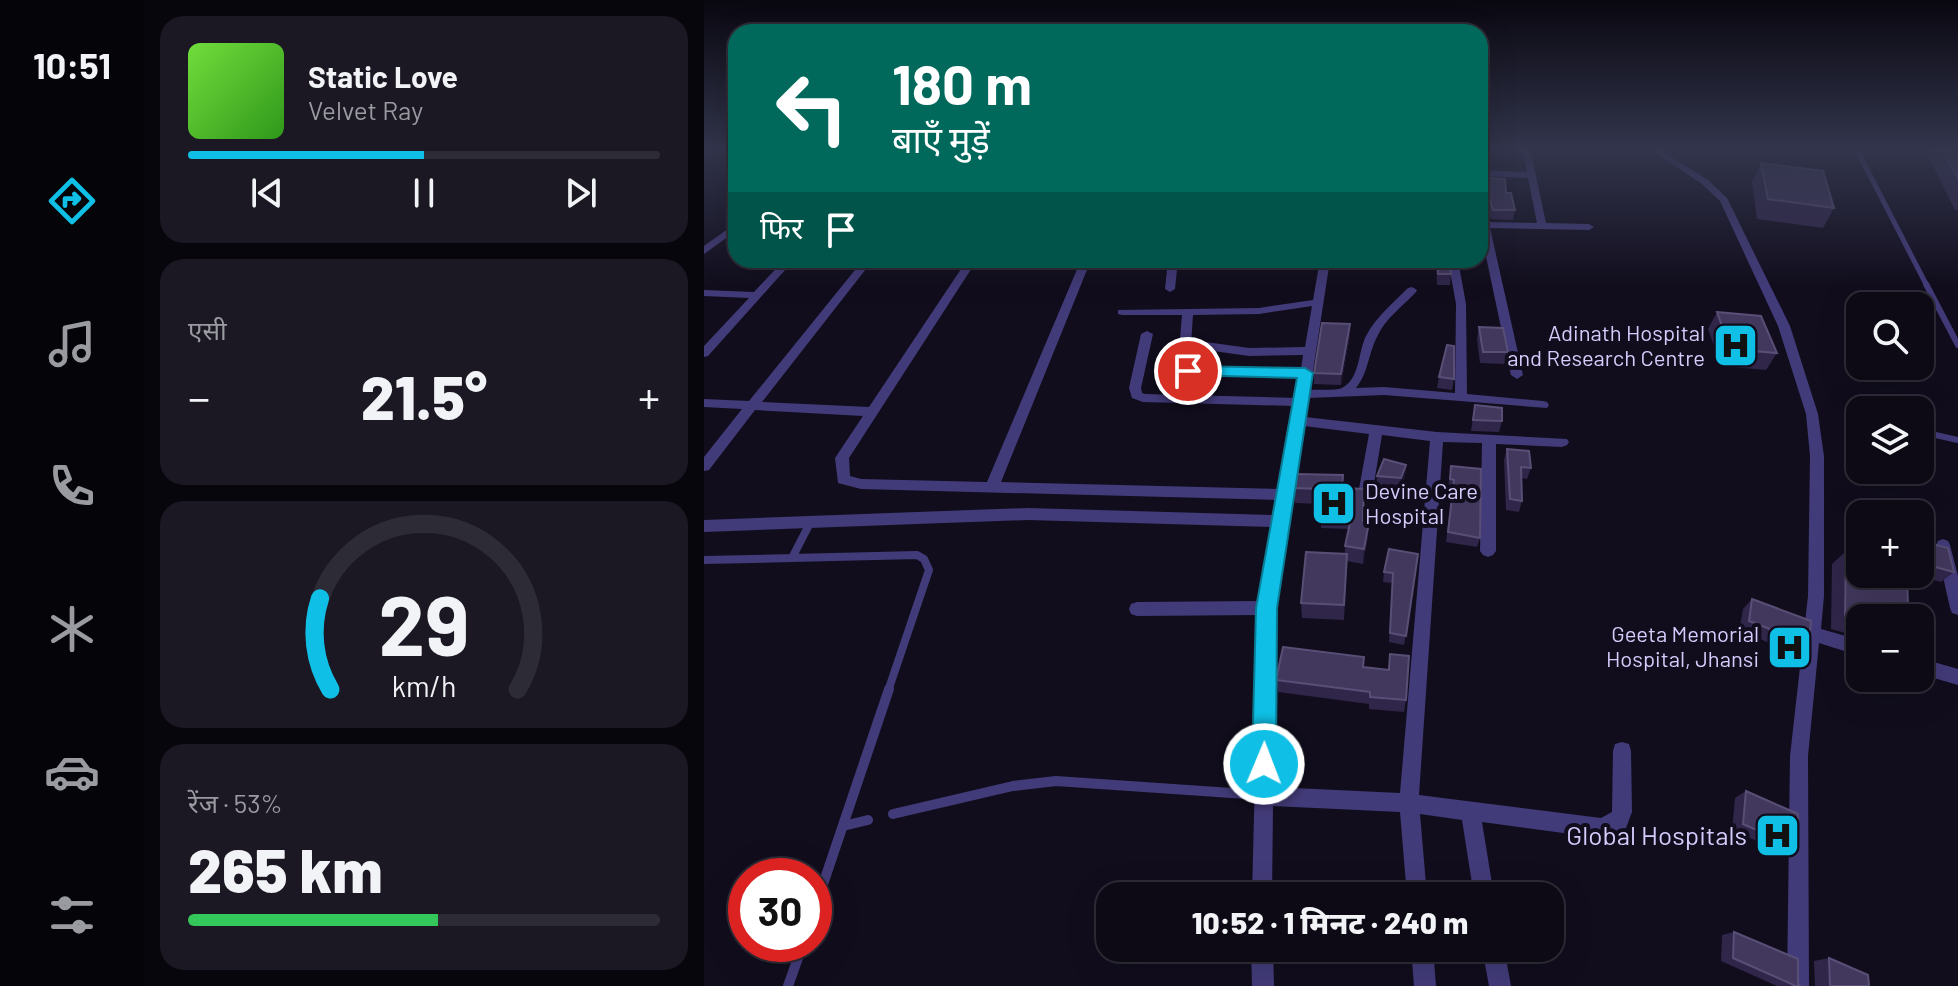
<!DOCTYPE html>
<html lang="hi">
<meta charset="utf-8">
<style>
:root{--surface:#0d0a16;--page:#1b1823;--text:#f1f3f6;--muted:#9a9aa1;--line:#2d2b35;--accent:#0fbfe5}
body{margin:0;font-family:Barlow,"Noto Sans Devanagari",sans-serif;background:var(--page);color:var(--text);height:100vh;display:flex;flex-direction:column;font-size:30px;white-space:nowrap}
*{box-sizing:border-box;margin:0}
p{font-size:26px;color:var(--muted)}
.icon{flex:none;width:44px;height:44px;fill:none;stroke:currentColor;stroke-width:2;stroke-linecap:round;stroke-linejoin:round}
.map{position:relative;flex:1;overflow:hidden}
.side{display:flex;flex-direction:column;gap:16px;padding:16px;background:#07060c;width:560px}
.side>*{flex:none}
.top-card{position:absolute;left:24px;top:24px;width:760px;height:244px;border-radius:24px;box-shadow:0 8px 32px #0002,0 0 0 2px var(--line);background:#00695c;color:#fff;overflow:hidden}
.controls{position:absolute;left:1142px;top:292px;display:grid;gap:16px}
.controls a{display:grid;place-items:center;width:88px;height:88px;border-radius:16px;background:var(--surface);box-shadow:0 8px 32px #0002,0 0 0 2px var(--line);font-size:40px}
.speed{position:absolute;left:24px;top:858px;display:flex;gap:16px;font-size:40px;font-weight:700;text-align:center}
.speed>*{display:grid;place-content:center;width:104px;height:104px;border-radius:50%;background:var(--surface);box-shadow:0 8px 32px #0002,0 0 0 2px var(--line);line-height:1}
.speed .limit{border:12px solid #d22;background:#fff;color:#111}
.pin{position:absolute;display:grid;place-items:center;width:68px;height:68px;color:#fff;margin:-34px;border:4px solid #fff;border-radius:50%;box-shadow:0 2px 8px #0007}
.me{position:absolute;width:88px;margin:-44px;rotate:1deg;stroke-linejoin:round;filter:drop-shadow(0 0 6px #0008)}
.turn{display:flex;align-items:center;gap:28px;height:168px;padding:0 32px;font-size:36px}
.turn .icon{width:104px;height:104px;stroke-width:2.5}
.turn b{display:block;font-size:56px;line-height:68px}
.then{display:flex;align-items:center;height:76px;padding:0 32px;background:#0003;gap:16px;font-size:30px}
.big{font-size:60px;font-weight:800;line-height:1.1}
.side .tile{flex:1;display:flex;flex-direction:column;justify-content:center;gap:12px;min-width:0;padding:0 28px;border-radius:24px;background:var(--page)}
.side .dial{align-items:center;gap:0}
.dial svg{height:208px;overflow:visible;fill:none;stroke:var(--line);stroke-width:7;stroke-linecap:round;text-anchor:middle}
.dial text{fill:var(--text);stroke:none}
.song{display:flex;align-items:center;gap:24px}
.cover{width:96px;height:96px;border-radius:12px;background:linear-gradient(135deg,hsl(100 70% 55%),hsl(110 70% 35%))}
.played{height:8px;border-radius:4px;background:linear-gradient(90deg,var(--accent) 50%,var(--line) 50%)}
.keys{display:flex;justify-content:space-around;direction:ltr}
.heat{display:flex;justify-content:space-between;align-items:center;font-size:44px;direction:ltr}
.charge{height:12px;border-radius:6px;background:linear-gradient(90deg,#34c759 53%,var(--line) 0)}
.trip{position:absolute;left:392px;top:882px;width:468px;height:80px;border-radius:24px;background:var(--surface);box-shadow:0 8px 32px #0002,0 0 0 2px var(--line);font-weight:800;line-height:80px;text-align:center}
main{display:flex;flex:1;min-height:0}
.tabs{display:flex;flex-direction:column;width:144px;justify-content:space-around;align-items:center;background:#050409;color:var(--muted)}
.tabs .icon{width:56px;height:56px}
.tabs .active{color:var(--accent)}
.tabs b{font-size:36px;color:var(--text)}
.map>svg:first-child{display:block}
</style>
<main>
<nav class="tabs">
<b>10:51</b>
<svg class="icon active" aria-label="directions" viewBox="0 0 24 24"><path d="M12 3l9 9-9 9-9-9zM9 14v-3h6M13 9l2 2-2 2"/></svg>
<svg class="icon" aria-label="music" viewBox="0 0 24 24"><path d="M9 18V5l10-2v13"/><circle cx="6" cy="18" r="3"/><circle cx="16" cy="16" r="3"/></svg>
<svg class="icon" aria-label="phone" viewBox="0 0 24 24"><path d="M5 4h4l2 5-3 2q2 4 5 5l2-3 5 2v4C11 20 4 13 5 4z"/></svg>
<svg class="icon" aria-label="climate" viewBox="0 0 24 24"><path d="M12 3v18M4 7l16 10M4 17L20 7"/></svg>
<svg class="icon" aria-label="car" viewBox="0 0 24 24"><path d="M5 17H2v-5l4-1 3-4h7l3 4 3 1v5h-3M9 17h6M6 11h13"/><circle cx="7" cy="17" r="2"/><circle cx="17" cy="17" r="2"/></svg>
<svg class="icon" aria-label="filters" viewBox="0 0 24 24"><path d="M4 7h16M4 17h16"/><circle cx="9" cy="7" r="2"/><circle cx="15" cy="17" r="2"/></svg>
</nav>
<section class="side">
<div class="tile">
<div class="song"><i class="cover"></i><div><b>Static Love</b><p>Velvet Ray</p></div></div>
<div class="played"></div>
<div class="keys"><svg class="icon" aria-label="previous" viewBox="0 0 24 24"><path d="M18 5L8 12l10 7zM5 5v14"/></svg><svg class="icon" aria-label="pause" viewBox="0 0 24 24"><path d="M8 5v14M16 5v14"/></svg><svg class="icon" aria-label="next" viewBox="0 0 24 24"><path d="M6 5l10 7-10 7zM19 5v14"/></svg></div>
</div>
<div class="tile"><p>एसी</p>
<div class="heat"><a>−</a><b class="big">21.5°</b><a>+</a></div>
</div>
<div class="tile dial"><svg viewBox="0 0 100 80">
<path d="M14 69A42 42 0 1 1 86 69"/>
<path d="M14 69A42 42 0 0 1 10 34" stroke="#0fbfe5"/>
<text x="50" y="56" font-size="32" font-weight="700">29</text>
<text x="50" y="72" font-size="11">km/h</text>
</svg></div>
<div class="tile"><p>रेंज · 53%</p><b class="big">265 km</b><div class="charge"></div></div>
</section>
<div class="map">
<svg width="1254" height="986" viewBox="0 0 1254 986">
<rect width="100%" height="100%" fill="#110d1d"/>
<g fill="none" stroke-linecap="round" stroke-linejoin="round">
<path stroke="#423b79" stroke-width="5" d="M1152,148L1223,286"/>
<path stroke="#423b79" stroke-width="6" d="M1222,284L1254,345
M1227,434L1254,440"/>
<path stroke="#423b79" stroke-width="8" d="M106,523L88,558L213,555L220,559L225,570L184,691
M0,560L88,558"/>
<path stroke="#423b79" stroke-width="10" d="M189,814L309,786L352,781L557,795
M139,826L164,820
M110,911L185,689
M84,986L99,944"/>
<path fill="#423b79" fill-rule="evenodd" d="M818,148H826L842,223L885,224L890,227L885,230L786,228L819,375L813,379L807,375L776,228V200L780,203L785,222L833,223L824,178L776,176V170L823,172Z
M944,148H953L1004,180L1023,198L1086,326L1114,414L1120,456V596L1117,629L1156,640V656L1115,643L1104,756L1105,986H1083L1086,756L1104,596L1106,456L1102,414L1074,326L1016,201L998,184Z
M32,223V231L0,254V246Z
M80,260H90L4,356L0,357V346L45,298L0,296V290L50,292Z
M159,260H169L58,402L165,407L263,260H273L145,458L146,476L157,479L283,482L377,260H387L297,482L576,489L590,406L439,402L428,398L425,388L437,334L443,331L449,334L437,388L438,393L441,394L592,398L596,377L480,374L474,364L478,315H418L414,314V310L555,308L609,300L616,260H626L606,390C615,389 630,391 638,388C656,379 654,352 662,336C672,317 689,303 704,288L708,287L713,290L712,292C699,306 682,318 674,335C664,353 665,372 652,388L680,387L751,393L752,304L744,260H754L762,304L763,394L839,401L843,402L845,405L843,408L680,395L604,398L601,417L733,432L863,439L865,442L863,445L858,447L792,444V551L789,555L784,557L779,555L776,551L778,443L739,442L715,795L897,818L908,812L909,751L911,744L918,742L925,744L927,751L928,812L922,828L897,838L778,822L790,896H770L758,820L716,814L723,896H703L696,812L569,806L568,896H548L555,615L433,616L427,614L425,609L427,604L433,602L556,601L569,527L324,520L0,532V520L324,508L571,515L574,500L157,489L134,483L131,458L159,416L51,410L5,470L0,471V457L38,409L0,407V399L45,401ZM608,306L601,347L545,348L502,342L487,344L489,315L555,314ZM502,350L545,356L599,355L597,369L488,367L487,351ZM600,426L665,434L655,489L662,494L669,489L678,435L726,441L696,793L569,787L571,608Z
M464,260H474L471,289L466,292L461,289Z
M1239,539L1244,541L1246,545L1254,576V615L1248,613L1246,608L1232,545L1234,541Z
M1216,658L1254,669V685L1216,674Z
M547,948H569L570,986H548Z
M707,948H729L732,986H710Z
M778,948H800L807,986H785Z"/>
</g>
<path fill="#30264a" d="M1220,148H1254V210H1251Z
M1057,163L1130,208L1119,228L1053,219L1048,182Z
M783,178L802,193L811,210L809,220L787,219L781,200Z
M717,260H745L747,274L746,285H733L732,261Z
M1013,312L1073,353L1062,370L1017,366L1004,329Z
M775,327L804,352L801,364L776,363L773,339Z
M646,335L637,385L610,384V373Z
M735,377L750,379L748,390L733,388Z
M771,405L798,421L795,432L767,431Z
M803,449L827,468L823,479L818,478V501L815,512L802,510L800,460Z
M702,465L701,476L696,489L672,487L673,476Z
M747,466L776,538L773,547L742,542L748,490L744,489Z
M590,488H639L659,521L664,537L659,564L643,561L640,620L598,618L597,603L641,554V546L645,529L617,528V504L591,503Z
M1216,541L1250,572L1237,582L1207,574H1216Z
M1142,551L1204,608L1194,616L1156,618V637L1127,629L1128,564Z
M714,554L700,645L685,642L688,583L679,582L680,572Z
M1048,599L1105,644L1094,654L1035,631L1039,609Z
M686,654L702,700L700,712L665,709V704L574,692L572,680L659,667L684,670Z
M1042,791L1094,848L1082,854L1028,830L1031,798Z
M1030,932L1094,984L1096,986H1073L1017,961L1018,935Z
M1125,958L1165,986H1111L1110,961Z"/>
<path fill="#1c1530" d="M646,324V335L637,385V374Z
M702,465L701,476L696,489L697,478Z
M665,522L664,537L659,564L660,549Z"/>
<path fill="#42385d" stroke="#594f76" stroke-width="2" d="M1237,148H1254V179Z
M1057,163L1119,171L1130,208L1064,199Z
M783,178L801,179L802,193H807L811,210H789L783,191Z
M734,260H745L747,274H734Z
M1013,312L1057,316L1073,353L1026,349Z
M618,323L646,324L637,374L610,373Z
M775,327L799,328L804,352H779Z
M743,345L750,346V379L735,377Z
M771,405L798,408V421L769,420Z
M803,449L825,451L827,468L817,467L818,501L806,499Z
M680,459L702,465L697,478L673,476Z
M747,466L777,469L776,538L744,532L750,480L746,479Z
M592,474L639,475L638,488L660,489L659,521L665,522L660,549L641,546L648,514L617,513L619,489L590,488Z
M1216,541L1244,548L1250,572L1216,563Z
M685,549L714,554L702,636L686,633L689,573L680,572Z
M1142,551L1156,555V574H1203L1204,608L1192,603L1194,618H1156V620L1141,616Z
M602,552L643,554L640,605L597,603Z
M1048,599L1107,621L1105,644L1045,621Z
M579,647L660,657L659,667L685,670L686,654L705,656L702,700L666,697V692L572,680Z
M1042,791L1094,814V848L1039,824Z
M1030,932L1094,959V984L1096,986H1092L1029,958Z
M1125,958L1164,975L1165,986H1126Z"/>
<linearGradient id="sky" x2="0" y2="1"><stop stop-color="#090710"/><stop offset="0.52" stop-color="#32354c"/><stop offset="1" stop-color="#32354c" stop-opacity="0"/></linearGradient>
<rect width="1254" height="286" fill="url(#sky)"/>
<path fill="#0fbfe5" stroke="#0a7c95" stroke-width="2" d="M484,366L601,368L609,373L573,608L572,764L569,773L560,777L552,773L548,764L552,608L593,378L479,375V368Z"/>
<defs>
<symbol id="hospital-square" viewBox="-11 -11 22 22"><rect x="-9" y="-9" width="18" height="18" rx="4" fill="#0fbfe5" stroke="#110d1d"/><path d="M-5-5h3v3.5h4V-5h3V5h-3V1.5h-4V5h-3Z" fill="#111"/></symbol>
</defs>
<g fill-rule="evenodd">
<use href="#hospital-square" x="1006" y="320" width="51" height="51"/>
<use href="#hospital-square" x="604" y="478" width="51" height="51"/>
<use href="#hospital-square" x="1060" y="622" width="51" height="51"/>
<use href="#hospital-square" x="1048" y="810" width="51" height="51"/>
</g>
<g text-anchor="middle" stroke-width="8" stroke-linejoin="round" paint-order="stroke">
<g font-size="22" fill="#d5ccfc" stroke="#110d1d" text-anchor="end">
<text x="1001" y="341">Adinath Hospital<tspan x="1001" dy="25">and Research Centre</tspan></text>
<text x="661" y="499" text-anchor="start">Devine Care<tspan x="661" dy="25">Hospital</tspan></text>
<text x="1055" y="642">Geeta Memorial<tspan x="1055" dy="25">Hospital, Jhansi</tspan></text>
</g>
<g font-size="26" fill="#d5ccfc" stroke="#110d1d" text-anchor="end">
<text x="1043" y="845">Global Hospitals</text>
</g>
</g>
</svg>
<div class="controls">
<a><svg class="icon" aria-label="search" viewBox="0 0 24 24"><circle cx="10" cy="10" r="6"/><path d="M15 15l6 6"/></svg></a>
<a><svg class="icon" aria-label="layers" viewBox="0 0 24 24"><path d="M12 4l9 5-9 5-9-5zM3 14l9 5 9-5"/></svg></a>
<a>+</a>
<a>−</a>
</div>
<div class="speed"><div class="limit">30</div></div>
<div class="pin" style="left:484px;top:371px;background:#d93025"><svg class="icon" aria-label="arrive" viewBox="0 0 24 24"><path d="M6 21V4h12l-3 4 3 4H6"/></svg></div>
<svg class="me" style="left:560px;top:764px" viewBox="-20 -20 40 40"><circle r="17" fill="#0fbfe5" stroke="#fff" stroke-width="3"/><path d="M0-11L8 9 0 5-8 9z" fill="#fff"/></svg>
<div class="trip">10:52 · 1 मिनट · 240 m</div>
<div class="top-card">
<div class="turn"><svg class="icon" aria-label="left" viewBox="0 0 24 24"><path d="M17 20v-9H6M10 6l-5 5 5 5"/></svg><div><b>180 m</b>बाएँ मुड़ें</div></div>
<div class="then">फिर<svg class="icon" aria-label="arrive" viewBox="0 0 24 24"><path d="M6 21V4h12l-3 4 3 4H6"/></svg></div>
</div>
</div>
</main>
